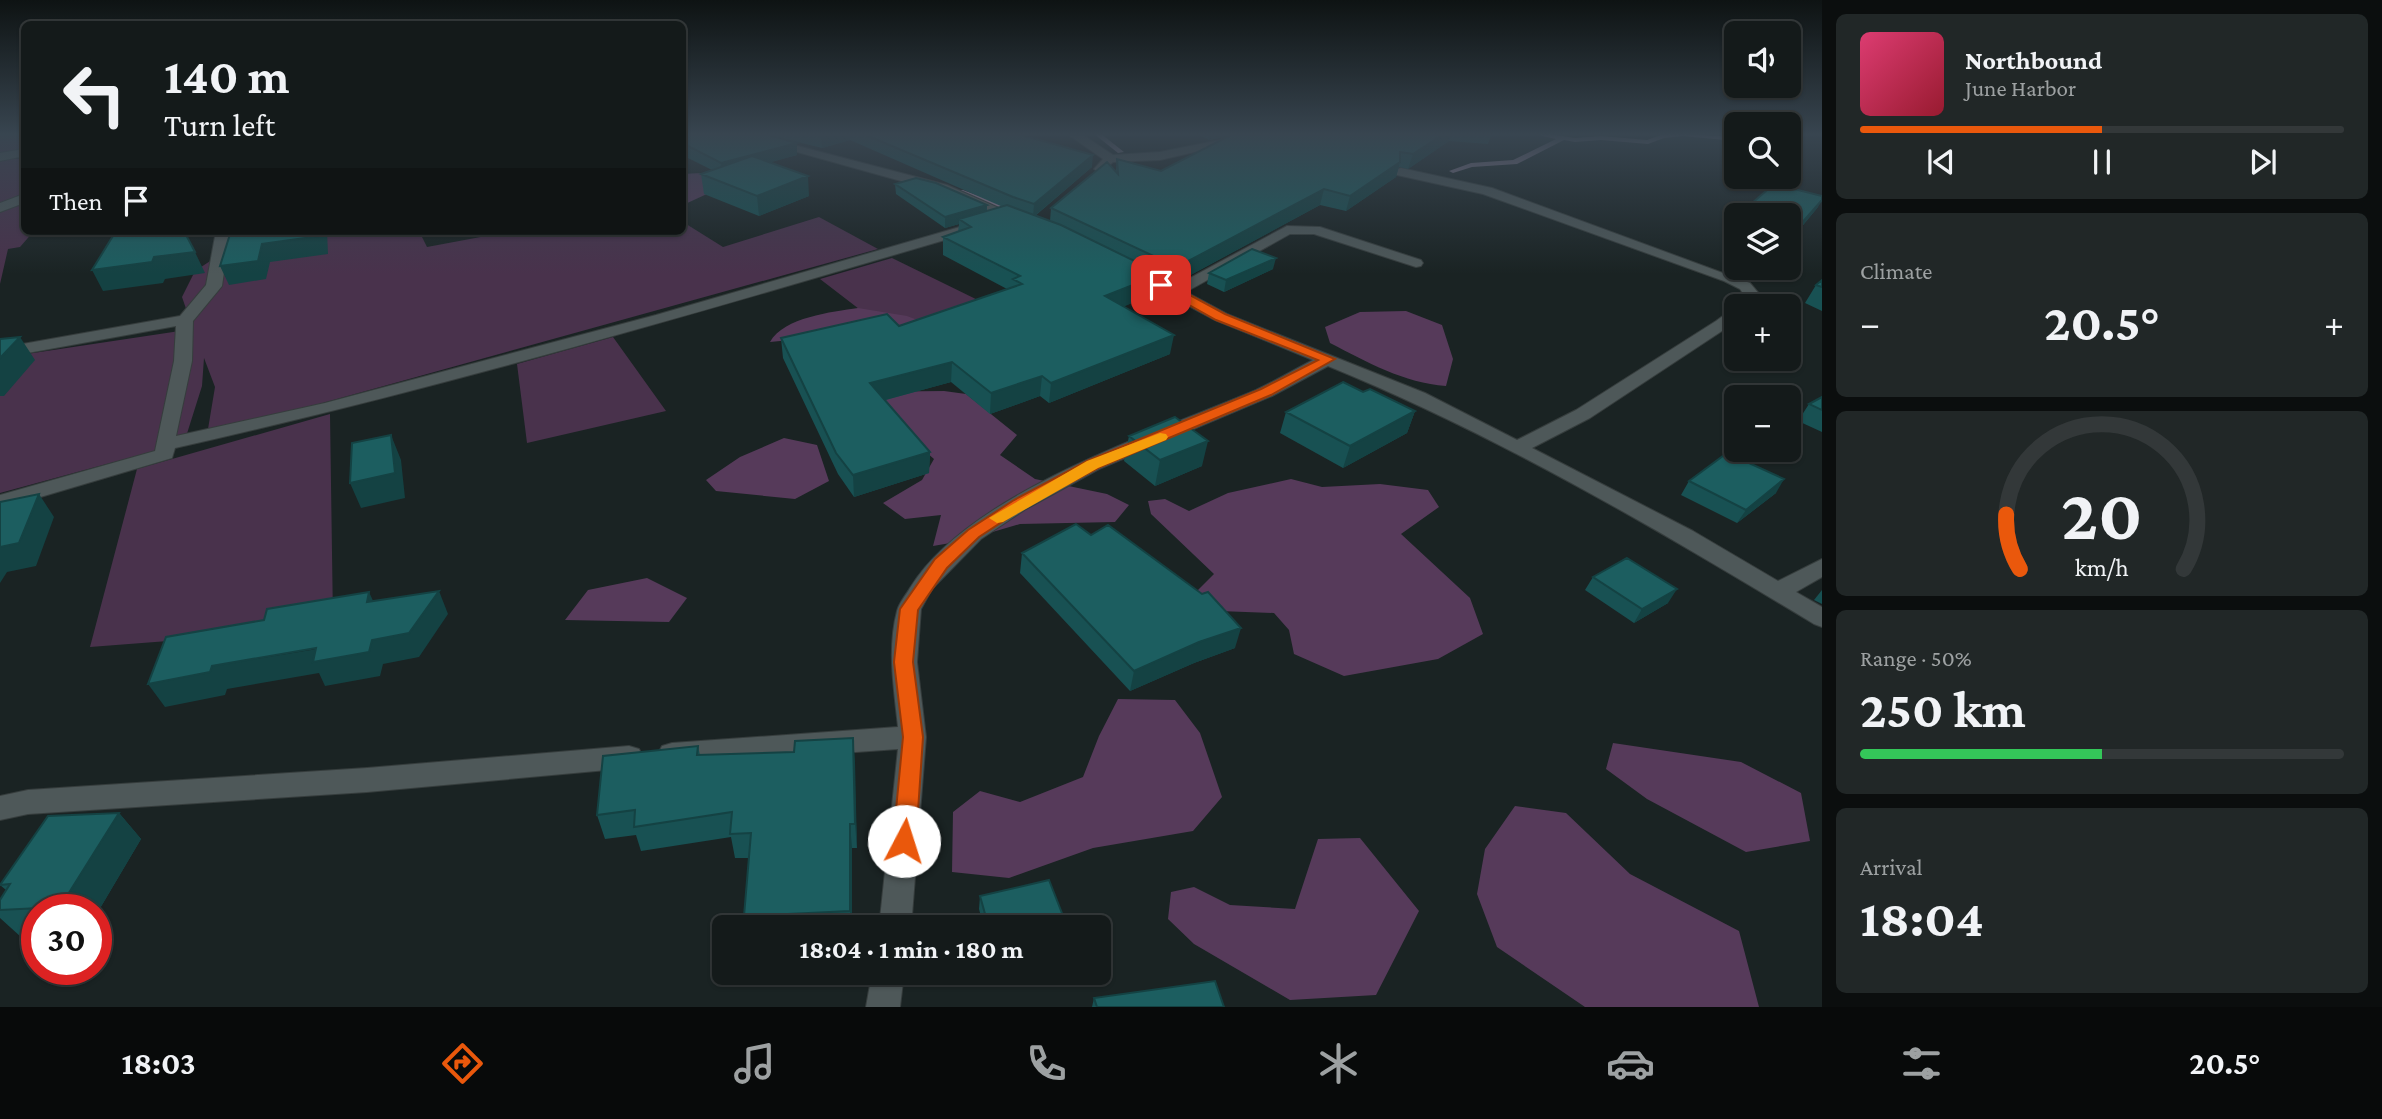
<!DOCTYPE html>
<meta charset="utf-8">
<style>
:root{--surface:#141a1a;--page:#212727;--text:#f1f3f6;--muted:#9da1a2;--line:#333839;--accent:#ea580c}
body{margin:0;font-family:"Crimson Pro",serif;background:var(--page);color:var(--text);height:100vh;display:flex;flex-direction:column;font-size:26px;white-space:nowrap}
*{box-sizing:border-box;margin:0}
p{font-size:23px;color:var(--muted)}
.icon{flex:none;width:38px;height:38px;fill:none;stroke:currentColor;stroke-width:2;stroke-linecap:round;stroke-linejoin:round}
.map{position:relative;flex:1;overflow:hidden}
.details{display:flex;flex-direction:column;gap:14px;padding:14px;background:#0b0e0e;width:560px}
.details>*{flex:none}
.top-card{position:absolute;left:21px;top:21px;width:665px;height:214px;border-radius:10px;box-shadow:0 2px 5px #0004,0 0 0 2px var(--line);background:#141a1a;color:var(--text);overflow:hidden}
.buttons{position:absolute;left:1724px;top:21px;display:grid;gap:14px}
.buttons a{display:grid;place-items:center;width:77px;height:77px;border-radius:10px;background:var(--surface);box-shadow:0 2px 5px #0004,0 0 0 2px var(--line);font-size:35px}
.speed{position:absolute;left:21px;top:894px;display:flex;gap:14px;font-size:35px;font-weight:700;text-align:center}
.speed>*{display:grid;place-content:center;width:91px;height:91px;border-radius:50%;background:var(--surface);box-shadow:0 2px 5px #0004,0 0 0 2px var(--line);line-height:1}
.speed .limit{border:10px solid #d22;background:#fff;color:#111}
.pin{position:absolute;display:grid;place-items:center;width:60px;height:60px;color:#fff;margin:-30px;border-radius:14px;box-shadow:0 4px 10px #0006}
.me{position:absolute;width:77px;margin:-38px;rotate:5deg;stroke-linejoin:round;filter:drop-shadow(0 0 5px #0008)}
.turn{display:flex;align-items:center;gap:24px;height:147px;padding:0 28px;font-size:32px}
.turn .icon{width:91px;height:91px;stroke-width:2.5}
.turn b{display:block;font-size:49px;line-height:60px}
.then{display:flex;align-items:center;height:66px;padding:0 28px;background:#0003;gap:14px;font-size:26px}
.big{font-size:52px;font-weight:700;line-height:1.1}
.details .tile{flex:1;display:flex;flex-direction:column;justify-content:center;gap:10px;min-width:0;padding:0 24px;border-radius:10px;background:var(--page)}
.details .dial{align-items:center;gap:0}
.dial svg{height:182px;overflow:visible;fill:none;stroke:var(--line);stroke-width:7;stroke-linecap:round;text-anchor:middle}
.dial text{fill:var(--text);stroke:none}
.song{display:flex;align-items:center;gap:21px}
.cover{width:84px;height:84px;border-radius:10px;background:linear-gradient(135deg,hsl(340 70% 55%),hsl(350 70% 35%))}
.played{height:7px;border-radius:4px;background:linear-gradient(90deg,var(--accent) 50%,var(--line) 50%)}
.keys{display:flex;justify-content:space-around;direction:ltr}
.heat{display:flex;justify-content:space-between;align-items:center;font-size:38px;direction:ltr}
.charge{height:10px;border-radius:5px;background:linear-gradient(90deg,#34c759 50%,var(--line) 0)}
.trip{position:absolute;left:712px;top:915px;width:399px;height:70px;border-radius:10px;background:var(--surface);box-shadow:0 2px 5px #0004,0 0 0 2px var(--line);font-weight:700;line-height:70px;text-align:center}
.tab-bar{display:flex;height:112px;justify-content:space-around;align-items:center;background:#080a0a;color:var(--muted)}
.tab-bar .icon{width:49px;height:49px}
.tab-bar .on{color:var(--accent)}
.tab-bar b{font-size:32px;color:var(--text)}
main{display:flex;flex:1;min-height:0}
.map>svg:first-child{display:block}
</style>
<main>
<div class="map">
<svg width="1822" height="1007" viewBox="0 0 1822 1007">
<rect width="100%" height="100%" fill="#1a2323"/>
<path fill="#49324c" d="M0,133H24V149L0,154Z
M24,158V193L0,203V160Z
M24,202V231H34L20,247L8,249L0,284V212Z
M819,217L878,249L207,435L215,387L204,358L202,386L184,443L0,493V358L193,329L182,297L195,271L230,248L264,231H419L427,247L512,231H682L683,222L723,247Z
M892,258L988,305L902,342L820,279Z
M613,337L666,411L527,443L517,364Z
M330,414L333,621L260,634L90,647L137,469Z"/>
<path fill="#563a5a" d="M741,171L746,176L683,205L682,174Z
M858,308L907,316L933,326L770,342C784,317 832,312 858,308Z
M1406,311L1442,325L1453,359L1446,386C1404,383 1367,362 1330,343L1325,327L1360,312Z
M944,391L966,394L1017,435L1000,455L1035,479L1107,494L1129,505L1115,522L1020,524L962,541L933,546L941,515L905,519L883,503L922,480L934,459L887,418L851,392Z
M784,438L817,445L829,481L795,499L716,491L706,480L740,457Z
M1291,479L1322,487L1380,484L1428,490L1439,507L1401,534L1470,598L1483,634L1438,659L1344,676L1294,654L1289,630L1274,613L1219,611L1193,595L1214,574L1151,514L1148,501L1165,499L1189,511L1228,493Z
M647,578L687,598L669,622L565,620L588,590Z
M1118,699L1175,700L1200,733L1222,797L1193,831L1093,848L1009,878L952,872L953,812L980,791L1020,802L1083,777L1099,736Z
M1613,743L1741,762L1801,793L1810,841L1746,852L1647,799L1606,769Z
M1515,806L1566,813L1630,874L1739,931L1759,1007H1585L1497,947L1477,894L1485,849Z
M1360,838L1419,911L1376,995L1290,1000L1194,944L1168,919L1171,892L1194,887L1230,905L1295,909L1318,839Z"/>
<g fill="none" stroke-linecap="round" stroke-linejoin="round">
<path fill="#8e7c94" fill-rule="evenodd" d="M1093,133H1100L1124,152L1118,153Z
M1529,133H1544L1575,138L1601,136L1647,140L1661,135L1672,133L1736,137V141L1683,136L1664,138L1648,144L1601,140L1575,142L1564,140L1517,164L1472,167L1453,173L1449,171L1471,163L1513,160L1556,139Z
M1788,133H1799L1788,137Z
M957,190H963L1022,212L1015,214L957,194Z"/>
<defs>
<path id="street" d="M729,133H748L947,185L1026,220L1019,224L1014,223L937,191Z
M1066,133H1080L1113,155L1160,152L1255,133H1277L1160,160L1113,162L1100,173L1094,169L1103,159Z
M24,149V156L0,161V153Z
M1401,168L1492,188L1750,283L1760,295L1750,306H1736V320L1728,327L1590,418L1532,448L1693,531L1778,581L1822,559V577L1796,592L1822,607V627L1814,624C1657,529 1497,435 1328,366L1272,396L1099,469L1026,509L981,539L932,589L921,609L917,662L926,737L911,928H879L898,749L672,765L662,762L658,754L662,746L672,743L898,727C894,689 887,649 897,611C899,603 906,595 910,588C969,492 1155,433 1256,390C1275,381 1294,370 1313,360L1215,320L1129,274L1126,271L1129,268H1139L1175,286L1287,226L1320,227L1421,260L1423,263L1421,266L1416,267L1314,234H1290L1186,292L1227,314L1425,393L1517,440L1576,410L1716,321L1735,307L1744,295L1740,289L1724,281L1483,194L1397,175V169Z
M24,194V203L0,212V203Z
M977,222L984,226L982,229C714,308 447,387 175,448L172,458L0,509V495L155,451L174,361L176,326L0,358V348L180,316L206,285L216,231H230L222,286L193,321L192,361L176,436L325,403L656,315Z
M629,746L639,749L643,757L639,765L629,768L367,792L28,814L0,820V796L28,790L367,768Z
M872,973H904L900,1007H866Z"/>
</defs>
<use href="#street" stroke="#363d3d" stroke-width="2"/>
<use href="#street" fill="#4e5859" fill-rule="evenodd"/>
</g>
<path fill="#185153" d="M682,133H1014L1092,167L1035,216L1050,221L1051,208L1116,171L1117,159L1161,171L1228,137L1229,136L1209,140L1196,133H1492L1488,144L1449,141L1408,169L1399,167L1396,177L1346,211L1320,205L1174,284L1160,277L1157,293L1124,306L1170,354L1049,403L1040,396L990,414L951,382L885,400L930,452L929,473L854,497L838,474L783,358L781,338L899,326L1007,289L943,255V237L958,232L959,224L945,228L896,194L895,184L987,205V211L1003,207L850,140L822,148L769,135L797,155L770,162L809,196L759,216L704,194L701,174L712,170L682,155Z
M1818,207L1794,236L1788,234V215H1741L1743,211Z
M1273,269L1224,292L1207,284L1209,273Z
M1822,280V311L1805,303L1816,285Z
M1363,392L1415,411L1407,433L1343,468L1280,433L1286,412Z
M1822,397V432L1798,421L1809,404Z
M1129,436L1202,466L1155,486L1124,461Z
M1689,481L1776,493L1737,523L1681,495Z
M1022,553L1235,648L1194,663L1130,691L1020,573Z
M1593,577L1668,603L1634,623L1585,590Z
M1822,590V604L1814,600Z
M853,738L857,848H852V928H746L744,916L749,858H735L731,837L641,851L636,835L605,839L597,815L698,746L700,755L794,752Z
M119,813L141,839L96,915V910H37V936L21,937L0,918V900L6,890L0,885Z
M980,896L1067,928H984L979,909Z
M1094,998L1224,1007H1092Z"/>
<path fill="#144243" d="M833,133H850V140L822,148L821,136Z
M1210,133H1242L1229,134V136L1209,140Z
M1445,133H1452L1449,141L1408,169L1413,154Z
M797,143V155L722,176L721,163Z
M1093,155L1092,167L1033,217L1034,204Z
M1400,162L1396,177L1346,211L1350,196Z
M808,176L809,196L759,216L757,196Z
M1324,189L1320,205L1174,284L1177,267Z
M1822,200L1818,207L1794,236L1800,225Z
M987,205L986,216L959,219V224L945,228V217Z
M320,231H327L328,254L270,262L266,279L229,285L220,266L262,244Z
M195,252L205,273L165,279L163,283L103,291L92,270L154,257Z
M1276,258L1273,269L1224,292L1226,280Z
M1161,274L1157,293L1103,315L1105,296Z
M1174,335L1170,354L1049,403L1051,383Z
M20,337L35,360L4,396H0V358Z
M952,362L951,382L871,404L870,383Z
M1042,376L1040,396L990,414L991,393Z
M1415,411L1407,433L1343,468L1350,446Z
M391,435L401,460L405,498L361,508L350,483Z
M1208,441L1202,466L1155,486L1160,460Z
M930,452L929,473L854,497L853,475Z
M1784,479L1776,493L1737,523L1746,510Z
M39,494L54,517L36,566L7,572L0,583V547Z
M1677,589L1668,603L1634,623L1642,609Z
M439,591L448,614L419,657L383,664L380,676L325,686L319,673L227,689L225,695L165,707L148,684L212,666L372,640Z
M369,592L380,616L367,602Z
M1241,628L1235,648L1194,663L1130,691L1134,671L1199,642Z
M853,738L855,762L857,848L855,824Z
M119,813L141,839L96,915V910H63L60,907Z
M850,824L852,848V928L850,911Z"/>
<path fill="#1c5e60" stroke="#144243" stroke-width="2" d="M682,133H761L797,143L721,163L682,143Z
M808,133H833L821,136Z
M861,133H1014L1093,155L1034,204L1013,197Z
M1235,133H1445L1413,154L1400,152V162L1350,196L1324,189L1177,267L1051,208L1107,162L1118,174L1117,159L1161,171L1231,135L1229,134Z
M752,156L808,176L757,196L701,174Z
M916,178L936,183L987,205L945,217L895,184Z
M1774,184L1822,196V200L1800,225L1788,222V215H1761L1743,211Z
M1007,205L1061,225L1161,274L1105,296L1174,335L1051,383L1042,376L991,393L952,362L870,383L930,452L853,475L836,453L781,338L887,314L899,326L1022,284L1013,279L1020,276L943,237L971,227L959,219Z
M116,231H184L195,252L154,257L152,262L92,270Z
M231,231H320V236L262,244L258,261L220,266Z
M1252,249L1276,258L1226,280L1209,273Z
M1822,280V287L1816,285Z
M20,337L0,358V339Z
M1343,382L1363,392L1370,389L1415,411L1350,446L1286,412Z
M1822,397V410L1809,404Z
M1175,417L1208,441L1160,460L1129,436Z
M391,435L395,473L350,483L352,443Z
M1727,453L1784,479L1746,510L1689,481Z
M39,494L19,543L0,547V502Z
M1076,524L1091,535L1108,525L1202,594L1208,592L1241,628L1199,642L1134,671L1022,553Z
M1627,558L1677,589L1642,609L1593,577Z
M439,591L409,633L372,640L369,652L313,662L316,648L212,666L210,672L148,684L166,637L264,620L267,609L369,592L367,602Z
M853,738L855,824H850V911L744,916L751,833L730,834L732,812L634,827L635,810L597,815L603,756L698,746L697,755L794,752L795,741Z
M119,813L60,907L0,910V900L10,884L0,885L48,816Z
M1049,880L1067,926L1060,928H989L980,896Z
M1215,981L1224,1007H1097L1094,998Z"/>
<linearGradient id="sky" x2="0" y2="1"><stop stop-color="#0e1313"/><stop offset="0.49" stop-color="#384550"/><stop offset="1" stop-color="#384550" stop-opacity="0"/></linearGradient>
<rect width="1822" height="274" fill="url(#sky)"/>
<path fill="#ea580c" stroke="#983908" stroke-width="2" d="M1157,282H1166L1225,314L1335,359L1271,395L1098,468L1025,507L979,537L947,568L918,610L913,662L923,737L916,841L912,848L904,850L896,848L893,841L903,737L894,662L900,609L935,559L968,530L1014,500L1087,461L1261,389L1318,360L1216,320L1157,287Z"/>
<path fill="#f59e0b" d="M1160,433L1166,434L1168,437L1166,440L1098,468L1003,522L997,523L989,518L1087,461Z"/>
</svg>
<div class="buttons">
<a><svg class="icon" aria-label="sound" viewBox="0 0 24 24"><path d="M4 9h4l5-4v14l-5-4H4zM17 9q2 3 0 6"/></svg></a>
<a><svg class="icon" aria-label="search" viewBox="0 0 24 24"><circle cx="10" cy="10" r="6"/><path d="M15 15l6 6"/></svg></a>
<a><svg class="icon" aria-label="layers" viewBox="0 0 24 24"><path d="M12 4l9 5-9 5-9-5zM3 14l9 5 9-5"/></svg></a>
<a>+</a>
<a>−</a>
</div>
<div class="speed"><div class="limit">30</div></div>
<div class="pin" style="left:1161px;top:285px;background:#d93025"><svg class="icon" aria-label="arrive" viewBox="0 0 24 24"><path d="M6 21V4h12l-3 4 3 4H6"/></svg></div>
<svg class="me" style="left:904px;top:841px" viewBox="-20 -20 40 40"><circle r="19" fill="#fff"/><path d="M0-13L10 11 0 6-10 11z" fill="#ea580c"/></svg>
<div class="trip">18:04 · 1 min · 180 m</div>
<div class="top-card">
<div class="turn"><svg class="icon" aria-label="left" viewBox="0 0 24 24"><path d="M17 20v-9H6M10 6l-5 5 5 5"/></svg><div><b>140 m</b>Turn left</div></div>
<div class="then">Then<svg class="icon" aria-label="arrive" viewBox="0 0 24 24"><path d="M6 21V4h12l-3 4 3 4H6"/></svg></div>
</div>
</div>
<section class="details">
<div class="tile">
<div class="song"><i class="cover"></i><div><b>Northbound</b><p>June Harbor</p></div></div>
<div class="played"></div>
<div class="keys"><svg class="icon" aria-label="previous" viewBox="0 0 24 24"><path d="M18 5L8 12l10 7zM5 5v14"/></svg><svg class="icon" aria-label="pause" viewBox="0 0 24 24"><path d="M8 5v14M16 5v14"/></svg><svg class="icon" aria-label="next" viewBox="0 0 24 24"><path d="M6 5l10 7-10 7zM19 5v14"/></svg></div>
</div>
<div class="tile"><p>Climate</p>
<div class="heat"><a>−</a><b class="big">20.5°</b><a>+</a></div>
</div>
<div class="tile dial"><svg viewBox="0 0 100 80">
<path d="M14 69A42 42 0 1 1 86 69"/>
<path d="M14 69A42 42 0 0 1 8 45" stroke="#ea580c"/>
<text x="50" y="56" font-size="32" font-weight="700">20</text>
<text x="50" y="72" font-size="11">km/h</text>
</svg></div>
<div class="tile"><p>Range · 50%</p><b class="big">250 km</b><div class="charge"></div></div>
<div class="tile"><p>Arrival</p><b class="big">18:04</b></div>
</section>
</main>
<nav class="tab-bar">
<b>18:03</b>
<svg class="icon on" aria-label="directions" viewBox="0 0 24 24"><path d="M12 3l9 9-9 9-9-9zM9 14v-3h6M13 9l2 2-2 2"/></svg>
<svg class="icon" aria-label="music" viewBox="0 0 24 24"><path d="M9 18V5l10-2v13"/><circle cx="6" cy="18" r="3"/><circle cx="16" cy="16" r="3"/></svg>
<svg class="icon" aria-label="phone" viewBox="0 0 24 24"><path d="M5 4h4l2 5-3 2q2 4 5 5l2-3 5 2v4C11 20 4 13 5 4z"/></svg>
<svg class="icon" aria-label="climate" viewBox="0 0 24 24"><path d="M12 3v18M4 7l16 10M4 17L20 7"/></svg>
<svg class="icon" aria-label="car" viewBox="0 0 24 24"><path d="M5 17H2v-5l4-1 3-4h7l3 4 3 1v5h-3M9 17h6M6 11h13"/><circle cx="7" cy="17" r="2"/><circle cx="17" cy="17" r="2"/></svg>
<svg class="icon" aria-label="filters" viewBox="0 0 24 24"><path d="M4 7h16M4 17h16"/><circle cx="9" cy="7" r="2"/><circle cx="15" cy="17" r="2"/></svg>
<b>20.5°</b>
</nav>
